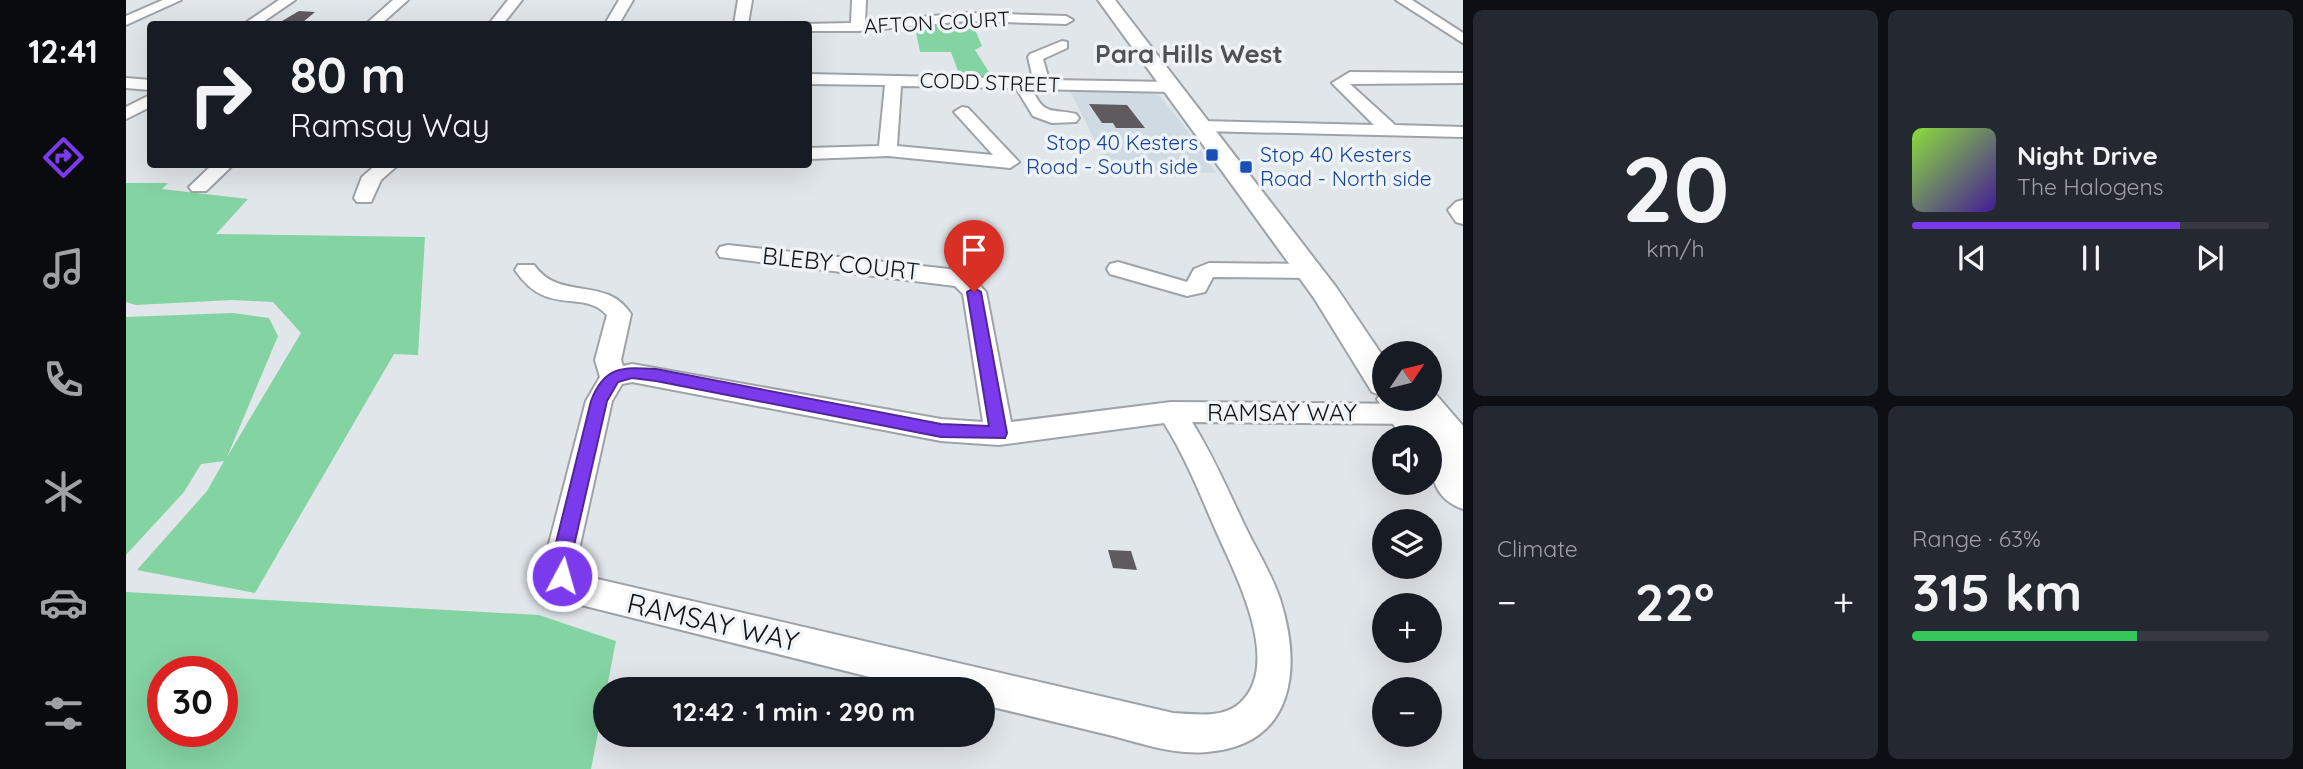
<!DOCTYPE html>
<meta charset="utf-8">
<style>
:root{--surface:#171b24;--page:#242831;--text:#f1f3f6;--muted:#9ea1a6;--line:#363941;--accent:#7c3aed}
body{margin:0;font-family:Quicksand,sans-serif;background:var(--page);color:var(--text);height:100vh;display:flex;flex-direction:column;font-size:26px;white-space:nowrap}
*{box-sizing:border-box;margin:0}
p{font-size:23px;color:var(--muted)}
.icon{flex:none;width:38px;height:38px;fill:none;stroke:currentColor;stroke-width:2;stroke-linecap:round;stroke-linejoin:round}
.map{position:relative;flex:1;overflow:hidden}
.details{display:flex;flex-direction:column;gap:10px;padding:10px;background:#0d0f14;width:840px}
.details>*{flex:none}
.banner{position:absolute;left:21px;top:21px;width:665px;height:147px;border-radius:7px;box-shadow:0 7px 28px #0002;background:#171b24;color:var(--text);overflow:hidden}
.needle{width:46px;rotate:55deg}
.controls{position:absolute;left:1246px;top:341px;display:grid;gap:14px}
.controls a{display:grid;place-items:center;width:70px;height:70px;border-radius:50%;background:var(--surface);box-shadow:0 7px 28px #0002;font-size:35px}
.speed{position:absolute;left:21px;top:656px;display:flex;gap:14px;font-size:35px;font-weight:700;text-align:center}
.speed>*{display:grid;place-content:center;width:91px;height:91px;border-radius:50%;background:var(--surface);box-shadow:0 7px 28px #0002;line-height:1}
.speed .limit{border:10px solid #d22;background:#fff;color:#111}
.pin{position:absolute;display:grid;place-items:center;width:60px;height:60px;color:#fff;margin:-72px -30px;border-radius:50% 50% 50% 0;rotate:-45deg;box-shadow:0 0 7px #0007}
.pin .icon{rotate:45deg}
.me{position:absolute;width:77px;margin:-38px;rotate:6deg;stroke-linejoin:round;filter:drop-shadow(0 0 5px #0008)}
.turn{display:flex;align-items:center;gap:24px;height:147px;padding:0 28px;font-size:32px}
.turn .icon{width:91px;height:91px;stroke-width:2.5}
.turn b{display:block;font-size:49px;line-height:60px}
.big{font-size:52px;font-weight:800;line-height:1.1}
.details .widget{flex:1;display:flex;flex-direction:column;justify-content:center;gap:10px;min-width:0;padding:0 24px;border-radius:10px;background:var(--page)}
.details .dial{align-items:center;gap:0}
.dial b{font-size:91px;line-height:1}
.song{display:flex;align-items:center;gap:21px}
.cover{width:84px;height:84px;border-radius:10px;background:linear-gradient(135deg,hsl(90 70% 55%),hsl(260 70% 35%))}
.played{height:7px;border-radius:4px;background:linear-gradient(90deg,var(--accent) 75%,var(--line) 75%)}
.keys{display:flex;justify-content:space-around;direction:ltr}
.heat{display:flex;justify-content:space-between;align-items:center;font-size:38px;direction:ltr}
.charge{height:10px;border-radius:5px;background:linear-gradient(90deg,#34c759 63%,var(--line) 0)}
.details .tiles{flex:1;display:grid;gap:10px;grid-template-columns:repeat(2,1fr)}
.trip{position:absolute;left:467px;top:677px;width:402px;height:70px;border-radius:35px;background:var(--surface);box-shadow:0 7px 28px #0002;font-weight:800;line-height:70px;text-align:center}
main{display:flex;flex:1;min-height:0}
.dock{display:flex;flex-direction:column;width:126px;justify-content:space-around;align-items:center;background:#090b0e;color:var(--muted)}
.dock .icon{width:49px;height:49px}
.dock .on{color:var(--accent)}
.dock b{font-size:32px;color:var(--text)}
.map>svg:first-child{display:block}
</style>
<main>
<nav class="dock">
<b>12:41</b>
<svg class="icon on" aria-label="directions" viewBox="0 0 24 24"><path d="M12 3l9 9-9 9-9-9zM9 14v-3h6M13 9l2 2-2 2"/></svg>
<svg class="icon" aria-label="music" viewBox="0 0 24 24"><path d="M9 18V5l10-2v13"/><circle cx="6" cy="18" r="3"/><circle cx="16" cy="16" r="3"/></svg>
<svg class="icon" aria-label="phone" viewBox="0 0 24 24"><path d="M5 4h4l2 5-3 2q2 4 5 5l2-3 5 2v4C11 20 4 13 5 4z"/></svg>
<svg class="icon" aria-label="climate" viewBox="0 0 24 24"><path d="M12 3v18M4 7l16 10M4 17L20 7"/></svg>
<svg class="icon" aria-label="car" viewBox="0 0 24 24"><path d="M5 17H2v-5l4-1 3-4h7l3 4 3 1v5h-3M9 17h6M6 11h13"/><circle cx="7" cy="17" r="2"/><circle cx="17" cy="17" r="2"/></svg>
<svg class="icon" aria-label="filters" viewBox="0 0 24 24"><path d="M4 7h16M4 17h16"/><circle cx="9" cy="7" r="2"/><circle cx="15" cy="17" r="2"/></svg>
</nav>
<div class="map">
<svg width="1337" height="769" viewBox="0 0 1337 769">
<rect width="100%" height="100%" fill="#e1e6ea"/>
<path fill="#cfdae3" d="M944,91L1020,92L1034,96L1061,130L1090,173L985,172Z"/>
<path fill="#84d3a2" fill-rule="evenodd" d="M844,18L856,46L849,50L870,83L836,82L825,52H794L788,22Z
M0,183H42L36,189L122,199L90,234L299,237L292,355L268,354L129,593L11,570L81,491L98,461L75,464L58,492L0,555V317L107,313L143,318L152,336L101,457L175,333L147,302L106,300L10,305L0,302Z
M0,592L413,615L490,641L465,769H0ZM37,672H96V732H37Z"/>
<path fill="#5e5a5e" d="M173,11L189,12L177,22L156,21Z
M963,104L1001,105L1019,128H990L987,123H976Z
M982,550L1005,551L1011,570L987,568Z"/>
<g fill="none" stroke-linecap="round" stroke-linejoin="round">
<defs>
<path id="minor" d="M37,0H55L0,25V16Z
M153,0H169L134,24H118Z
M267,0H282L255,24H240Z
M382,0H396L377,24H363Z
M493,0H507L493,24H479Z
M612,0H626L622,24H608Z
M726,0H740L739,22L840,13L940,16L947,20L940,24L840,21L732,31H682V24H677L725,23Z
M1270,0H1286L1337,33V43Z
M936,41L941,42V48L917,59L923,80L1045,82L1053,87L1045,92L906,89C919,117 925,108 950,114L953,118L950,122L926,123L907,116L890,88L775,86L771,146L867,155L828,112L836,107L842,108L893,162L884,168L762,156L682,159V148L753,146L759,85L682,84V74L907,79L902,57L904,54Z
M1224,72L1337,73V83L1224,84L1269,125L1337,127V137L1075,131L1066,126L1075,121L1248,125L1206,83Z
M0,78L24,80V90L0,88Z
M24,95V107L0,119V107Z
M87,164H108L80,191H66L63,187Z
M251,164H273L255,180L245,202H231L228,198L236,177Z
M1337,200V224L1330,222L1322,210L1330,202Z
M602,245L823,269L845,276L860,292L885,422L1045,402L1296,404L1306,407L1310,414L1306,421L1296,424L1066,422C1086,454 1101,488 1117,522C1129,548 1145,572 1154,599C1176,668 1169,745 1081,752C1049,755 1017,744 987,736C944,726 901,715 858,705V690H796L431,599L420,576L418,563L460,401L474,377L469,360L481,315C456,288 421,318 389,270L392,265H408C434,302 480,275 505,314L495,360L497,366L506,364L815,419L857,422L837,294L829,286L594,257L591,252L594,247ZM506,382L815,441L873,445L1038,423C1058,455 1072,489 1087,524C1105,567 1159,662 1114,703C1097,719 1068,714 1047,713L454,575L450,563L486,401L496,384Z
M992,262L1061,282L1068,269L1083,263L1183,264L1194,271L1183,278L1087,277L1079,292L1061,296L984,274L981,269L984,264Z"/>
<path id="major" d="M972,0H989L1210,287L1258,358V399H1304L1306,390L1337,426V509C1303,497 1304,468 1304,438H1276L1251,399L1254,395L1246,392L1188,298Z"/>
</defs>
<use href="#minor" stroke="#9fa3a7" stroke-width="4"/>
<use href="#major" stroke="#9fa3a7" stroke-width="4"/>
<use href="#minor" fill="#fff" fill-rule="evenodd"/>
<use href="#major" fill="#fff" fill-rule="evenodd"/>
</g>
<path fill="#7c3aed" stroke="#51269a" stroke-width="2" d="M848,288L855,292L881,433L879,438L815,437L530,381L506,378L492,382L481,401L444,563L446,576L443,583L436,585L429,583L425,563L465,401C478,366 496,367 530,369L815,424L863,426L841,292Z"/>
<g fill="#1a4fb4" stroke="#eef3f8" stroke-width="2.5">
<rect x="1079" y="148" width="14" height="14" rx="3.5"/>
<rect x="1113" y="160" width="14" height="14" rx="3.5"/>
</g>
<g text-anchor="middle" stroke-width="7" stroke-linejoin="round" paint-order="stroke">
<g font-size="21" fill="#111314" stroke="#eef3f8">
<text transform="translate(811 23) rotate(-3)" y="7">AFTON COURT</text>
<text transform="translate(864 83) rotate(2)" y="7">CODD STREET</text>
</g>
<g font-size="21" fill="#164399" stroke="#eef3f8" text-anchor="end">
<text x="1072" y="150">Stop 40 Kesters<tspan x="1072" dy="24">Road - South side</tspan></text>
<text x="1134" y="162" text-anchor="start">Stop 40 Kesters<tspan x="1134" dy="24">Road - North side</tspan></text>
</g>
<g font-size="24" fill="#111314" stroke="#eef3f8">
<text transform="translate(715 264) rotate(6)" y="8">BLEBY COURT</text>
<text x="1156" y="421">RAMSAY WAY</text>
</g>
<g font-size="26" font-weight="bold" fill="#4f5356" stroke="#eef3f8">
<text x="1063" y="63">Para Hills West</text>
</g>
<g font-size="28" fill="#111314" stroke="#eef3f8">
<text transform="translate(587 622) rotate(13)" y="10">RAMSAY WAY</text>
</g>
</g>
</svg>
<div class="controls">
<a><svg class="needle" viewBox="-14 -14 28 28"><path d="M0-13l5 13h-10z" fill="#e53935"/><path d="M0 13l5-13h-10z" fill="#9ea1a6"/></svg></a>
<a><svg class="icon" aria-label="sound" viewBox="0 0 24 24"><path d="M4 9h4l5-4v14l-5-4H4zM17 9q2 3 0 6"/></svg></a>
<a><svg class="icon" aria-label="layers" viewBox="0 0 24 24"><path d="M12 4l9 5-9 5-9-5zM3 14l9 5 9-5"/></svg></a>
<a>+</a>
<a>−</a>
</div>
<div class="speed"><div class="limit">30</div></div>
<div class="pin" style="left:848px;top:292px;background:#d93025"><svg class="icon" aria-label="arrive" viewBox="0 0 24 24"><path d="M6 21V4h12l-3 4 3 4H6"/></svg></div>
<svg class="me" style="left:436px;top:576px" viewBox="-20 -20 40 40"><circle r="17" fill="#7c3aed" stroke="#fff" stroke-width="3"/><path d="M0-11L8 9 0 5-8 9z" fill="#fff"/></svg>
<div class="trip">12:42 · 1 min · 290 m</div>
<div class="banner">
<div class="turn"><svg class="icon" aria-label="right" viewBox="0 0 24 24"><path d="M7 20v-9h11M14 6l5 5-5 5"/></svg><div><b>80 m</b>Ramsay Way</div></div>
</div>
</div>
<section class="details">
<div class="tiles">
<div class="widget dial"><b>20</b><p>km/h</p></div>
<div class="widget">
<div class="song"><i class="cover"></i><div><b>Night Drive</b><p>The Halogens</p></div></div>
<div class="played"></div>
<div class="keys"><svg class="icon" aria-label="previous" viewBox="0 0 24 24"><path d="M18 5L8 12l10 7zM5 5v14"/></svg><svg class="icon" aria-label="pause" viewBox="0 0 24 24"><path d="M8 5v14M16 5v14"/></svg><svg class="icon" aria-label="next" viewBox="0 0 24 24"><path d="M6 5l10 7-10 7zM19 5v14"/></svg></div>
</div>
<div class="widget"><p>Climate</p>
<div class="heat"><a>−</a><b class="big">22°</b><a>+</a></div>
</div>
<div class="widget"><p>Range · 63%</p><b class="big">315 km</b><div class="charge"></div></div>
</div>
</section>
</main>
